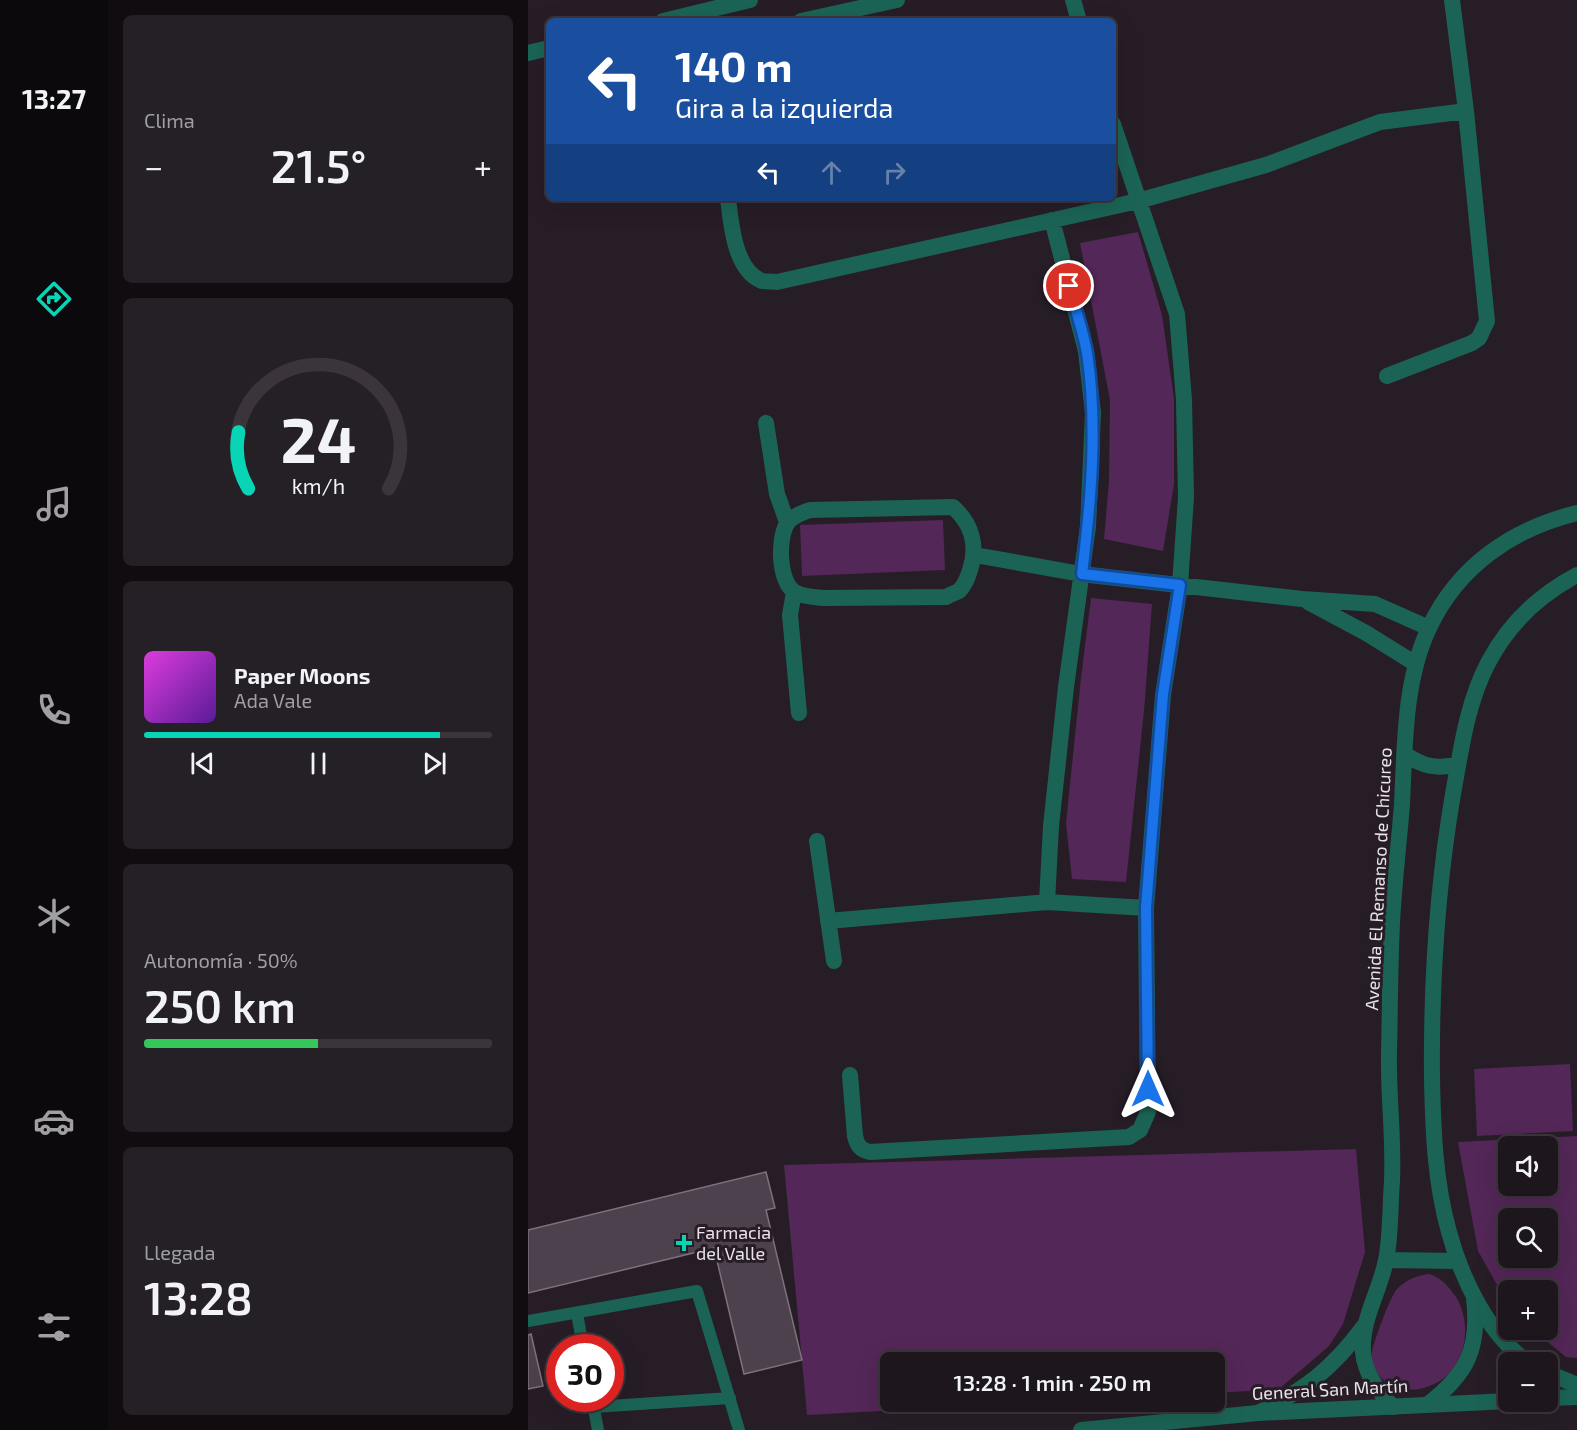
<!DOCTYPE html>
<html lang="es">
<meta charset="utf-8">
<style>
:root{--surface:#1d161d;--page:#251f26;--text:#f1f3f6;--muted:#a09fa4;--line:#3b353b;--accent:#07d5b6}
body{margin:0;font-family:"Exo 2",sans-serif;background:var(--page);color:var(--text);height:100vh;display:flex;flex-direction:column;font-size:22px;white-space:nowrap}
*{box-sizing:border-box;margin:0}
p{font-size:20px;color:var(--muted)}
.icon{flex:none;width:33px;height:33px;fill:none;stroke:currentColor;stroke-width:2;stroke-linecap:round;stroke-linejoin:round}
.map{position:relative;flex:1;overflow:hidden}
.sheet{display:flex;flex-direction:column;gap:15px;padding:15px;background:#100c10;width:420px}
.sheet>*{flex:none}
.guide{position:absolute;left:18px;top:18px;width:570px;height:183px;border-radius:9px;box-shadow:0 6px 24px #0002,0 0 0 2px var(--line);background:#1a4fa0;color:#fff;overflow:hidden}
.fabs{position:absolute;left:970px;top:1136px;display:grid;gap:12px}
.fabs a{display:grid;place-items:center;width:60px;height:60px;border-radius:9px;background:var(--surface);box-shadow:0 6px 24px #0002,0 0 0 2px var(--line);font-size:30px}
.speed{position:absolute;left:18px;top:1334px;display:flex;gap:12px;font-size:30px;font-weight:700;text-align:center}
.speed>*{display:grid;place-content:center;width:78px;height:78px;border-radius:50%;background:var(--surface);box-shadow:0 6px 24px #0002,0 0 0 2px var(--line);line-height:1}
.speed .limit{border:9px solid #d22;background:#fff;color:#111}
.pin{position:absolute;display:grid;place-items:center;width:51px;height:51px;color:#fff;margin:-26px;border:3px solid #fff;border-radius:50%;box-shadow:0 2px 6px #0007}
.me{position:absolute;width:66px;margin:-33px;rotate:0deg;stroke-linejoin:round;filter:drop-shadow(0 0 4px #0008)}
.turn{display:flex;align-items:center;gap:21px;height:126px;padding:0 30px;font-size:27px}
.turn .icon{width:78px;height:78px;stroke-width:2.5}
.turn b{display:block;font-size:42px;line-height:51px}
.lanes{display:flex;align-items:center;height:57px;padding:0 30px;background:#0003;justify-content:center;gap:30px;direction:ltr}
.lanes .off{opacity:.35}
.big{font-size:45px;font-weight:600;line-height:1.1}
.sheet .widget{flex:1;display:flex;flex-direction:column;justify-content:center;gap:9px;min-width:0;padding:0 21px;border-radius:9px;background:var(--page)}
.sheet .dial{align-items:center;gap:0}
.dial svg{height:156px;overflow:visible;fill:none;stroke:var(--line);stroke-width:7;stroke-linecap:round;text-anchor:middle}
.dial text{fill:var(--text);stroke:none}
.song{display:flex;align-items:center;gap:18px}
.cover{width:72px;height:72px;border-radius:9px;background:linear-gradient(135deg,hsl(300 70% 55%),hsl(270 70% 35%))}
.played{height:6px;border-radius:3px;background:linear-gradient(90deg,var(--accent) 85%,var(--line) 85%)}
.keys{display:flex;justify-content:space-around;direction:ltr}
.heat{display:flex;justify-content:space-between;align-items:center;font-size:33px;direction:ltr}
.charge{height:9px;border-radius:4px;background:linear-gradient(90deg,#34c759 50%,var(--line) 0)}
.trip{position:absolute;left:352px;top:1352px;width:345px;height:60px;border-radius:9px;background:var(--surface);box-shadow:0 6px 24px #0002,0 0 0 2px var(--line);font-weight:600;line-height:60px;text-align:center}
main{display:flex;flex:1;min-height:0}
.tabs{display:flex;flex-direction:column;width:108px;justify-content:space-around;align-items:center;background:#0c090c;color:var(--muted)}
.tabs .icon{width:42px;height:42px}
.tabs .current{color:var(--accent)}
.tabs b{font-size:27px;color:var(--text)}
.map>svg:first-child{display:block}
</style>
<main>
<nav class="tabs">
<b>13:27</b>
<svg class="icon current" aria-label="directions" viewBox="0 0 24 24"><path d="M12 3l9 9-9 9-9-9zM9 14v-3h6M13 9l2 2-2 2"/></svg>
<svg class="icon" aria-label="music" viewBox="0 0 24 24"><path d="M9 18V5l10-2v13"/><circle cx="6" cy="18" r="3"/><circle cx="16" cy="16" r="3"/></svg>
<svg class="icon" aria-label="phone" viewBox="0 0 24 24"><path d="M5 4h4l2 5-3 2q2 4 5 5l2-3 5 2v4C11 20 4 13 5 4z"/></svg>
<svg class="icon" aria-label="climate" viewBox="0 0 24 24"><path d="M12 3v18M4 7l16 10M4 17L20 7"/></svg>
<svg class="icon" aria-label="car" viewBox="0 0 24 24"><path d="M5 17H2v-5l4-1 3-4h7l3 4 3 1v5h-3M9 17h6M6 11h13"/><circle cx="7" cy="17" r="2"/><circle cx="17" cy="17" r="2"/></svg>
<svg class="icon" aria-label="filters" viewBox="0 0 24 24"><path d="M4 7h16M4 17h16"/><circle cx="9" cy="7" r="2"/><circle cx="15" cy="17" r="2"/></svg>
</nav>
<section class="sheet">
<div class="widget"><p>Clima</p>
<div class="heat"><a>−</a><b class="big">21.5°</b><a>+</a></div>
</div>
<div class="widget dial"><svg viewBox="0 0 100 80">
<path d="M14 69A42 42 0 1 1 86 69"/>
<path d="M14 69A42 42 0 0 1 9 40" stroke="#07d5b6"/>
<text x="50" y="56" font-size="32" font-weight="700">24</text>
<text x="50" y="72" font-size="11">km/h</text>
</svg></div>
<div class="widget">
<div class="song"><i class="cover"></i><div><b>Paper Moons</b><p>Ada Vale</p></div></div>
<div class="played"></div>
<div class="keys"><svg class="icon" aria-label="previous" viewBox="0 0 24 24"><path d="M18 5L8 12l10 7zM5 5v14"/></svg><svg class="icon" aria-label="pause" viewBox="0 0 24 24"><path d="M8 5v14M16 5v14"/></svg><svg class="icon" aria-label="next" viewBox="0 0 24 24"><path d="M6 5l10 7-10 7zM19 5v14"/></svg></div>
</div>
<div class="widget"><p>Autonomía · 50%</p><b class="big">250 km</b><div class="charge"></div></div>
<div class="widget"><p>Llegada</p><b class="big">13:28</b></div>
</section>
<div class="map">
<svg width="1049" height="1430" viewBox="0 0 1049 1430">
<rect width="100%" height="100%" fill="#271d27"/>
<path fill="#532757" fill-rule="evenodd" d="M610,232L634,315L646,399V484L635,551L576,539L581,482L582,400L552,243Z
M415,520L417,570L274,576L272,525Z
M563,598L624,604L616,711L598,882L544,879L538,823L553,678Z
M1042,1064L1045,1131L949,1136L946,1069Z
M1049,1136V1358L1038,1357L1004,1329H1020V1290H981V1306L950,1251L930,1142ZM981,1146H1020V1185H981ZM981,1218H1020V1257H981Z
M828,1149L837,1252L815,1324L801,1346L751,1389L687,1393V1362H363V1401H536L279,1415L256,1165Z
M901,1274C914,1278 920,1286 928,1297C947,1328 936,1376 899,1387C886,1391 876,1391 864,1385C858,1382 853,1379 850,1374C846,1367 843,1359 844,1352C845,1343 863,1295 869,1289C879,1279 888,1276 901,1274Z"/>
<path fill="#4d414d" stroke="#7e717e" stroke-width="1.5" d="M238,1172L247,1208L238,1210L274,1360L216,1374L186,1248L0,1293V1230Z
M3,1334L15,1386L0,1389V1335Z"/>
<g fill="none" stroke-linecap="round" stroke-linejoin="round">
<path stroke="#1b6455" stroke-width="12" d="M49,1313L55,1347
M0,1321L169,1291L211,1430
M64,1398L70,1430
M66,1407L202,1398"/>
<path stroke="#1b6455" stroke-width="16" d="M545,0L551,21
M135,21L222,0
M273,21L369,0
M0,53L21,48
M200,198C203,223 206,270 234,281C238,282 244,281 249,282L610,201L738,165L852,122L938,111
M859,376L944,343L951,338L959,321L938,111L924,0
M238,423L249,494L259,522
M425,507C444,524 450,546 442,570C440,577 436,586 431,591C427,593 421,595 418,597L295,598C287,597 275,597 267,592C250,583 249,534 261,521C267,515 274,513 282,510Z
M447,555L553,574L774,599L847,604L901,628
M266,592L262,615L271,713
M780,602L838,633L888,664
M877,754C894,766 909,770 930,764
M289,841L306,961
M519,902L523,826L538,687L560,527L565,413L558,351L524,220
M300,921L519,902L618,908
M322,1075L327,1136C329,1145 332,1150 342,1152L601,1137L612,1130L620,1112L618,908L635,695L652,585L658,497L656,400L649,314L585,124
M858,1260L930,1261
M1000,1362C960,1335 933,1277 921,1232C907,1183 905,1130 904,1079C903,984 909,888 925,794C933,750 939,703 960,663C980,625 1011,595 1049,575
M1020,1373L1049,1385
M899,1405C939,1374 952,1349 946,1298
M865,1407C850,1391 837,1374 835,1352C833,1319 852,1291 858,1260C863,1235 862,1207 864,1181C866,1138 860,1095 861,1052C862,1009 862,966 864,923C866,883 871,843 874,804C877,745 876,681 901,628C930,566 984,529 1049,513
M730,1413C777,1390 805,1368 836,1326"/>
<path stroke="#1b6455" stroke-width="16" d="M1020,1398L1049,1397
M553,1430L730,1413L981,1401"/>
</g>
<g fill="none" stroke-linecap="round" stroke-linejoin="round">
<defs>
<path id="route" d="M541,286C547,308 555,330 559,353C570,425 563,501 554,574L652,585L635,694L618,908L620,1089"/>
</defs>
<use href="#route" stroke="#114b97" stroke-width="15"/>
<use href="#route" stroke="#1a73e8" stroke-width="10"/>
</g>
<path fill="#07d5b6" stroke="#271d27" stroke-width="2" d="M153 1234h6v6h6v6h-6v6h-6v-6h-6v-6h6z"/>
<g text-anchor="middle" stroke-width="6" stroke-linejoin="round" paint-order="stroke">
<g font-size="18" fill="#e9e2ea" stroke="#271d27">
<text transform="translate(851 879) rotate(-87)" y="6">Avenida El Remanso de Chicureo</text>
<text transform="translate(802 1390) rotate(-3)" y="6">General San Martín</text>
</g>
<g font-size="18" fill="#e9e2ea" stroke="#271d27" text-anchor="start">
<text x="168" y="1239">Farmacia<tspan x="168" dy="21">del Valle</tspan></text>
</g>
</g>
</svg>
<div class="fabs">
<a><svg class="icon" aria-label="sound" viewBox="0 0 24 24"><path d="M4 9h4l5-4v14l-5-4H4zM17 9q2 3 0 6"/></svg></a>
<a><svg class="icon" aria-label="search" viewBox="0 0 24 24"><circle cx="10" cy="10" r="6"/><path d="M15 15l6 6"/></svg></a>
<a>+</a>
<a>−</a>
</div>
<div class="speed"><div class="limit">30</div></div>
<div class="pin" style="left:541px;top:286px;background:#d93025"><svg class="icon" aria-label="arrive" viewBox="0 0 24 24"><path d="M6 21V4h12l-3 4 3 4H6"/></svg></div>
<svg class="me" style="left:620px;top:1089px" viewBox="-20 -20 40 40"><path d="M0-17L14 15 0 8-14 15z" fill="#1a73e8" stroke="#fff" stroke-width="4"/></svg>
<div class="trip">13:28 · 1 min · 250 m</div>
<div class="guide">
<div class="turn"><svg class="icon" aria-label="left" viewBox="0 0 24 24"><path d="M17 20v-9H6M10 6l-5 5 5 5"/></svg><div><b>140 m</b>Gira a la izquierda</div></div>
<div class="lanes"><svg class="icon" aria-label="left" viewBox="0 0 24 24"><path d="M17 20v-9H6M10 6l-5 5 5 5"/></svg><svg class="icon off" aria-label="ahead" viewBox="0 0 24 24"><path d="M12 20V5M6 11l6-6 6 6"/></svg><svg class="icon off" aria-label="right" viewBox="0 0 24 24"><path d="M7 20v-9h11M14 6l5 5-5 5"/></svg></div>
</div>
</div>
</main>
